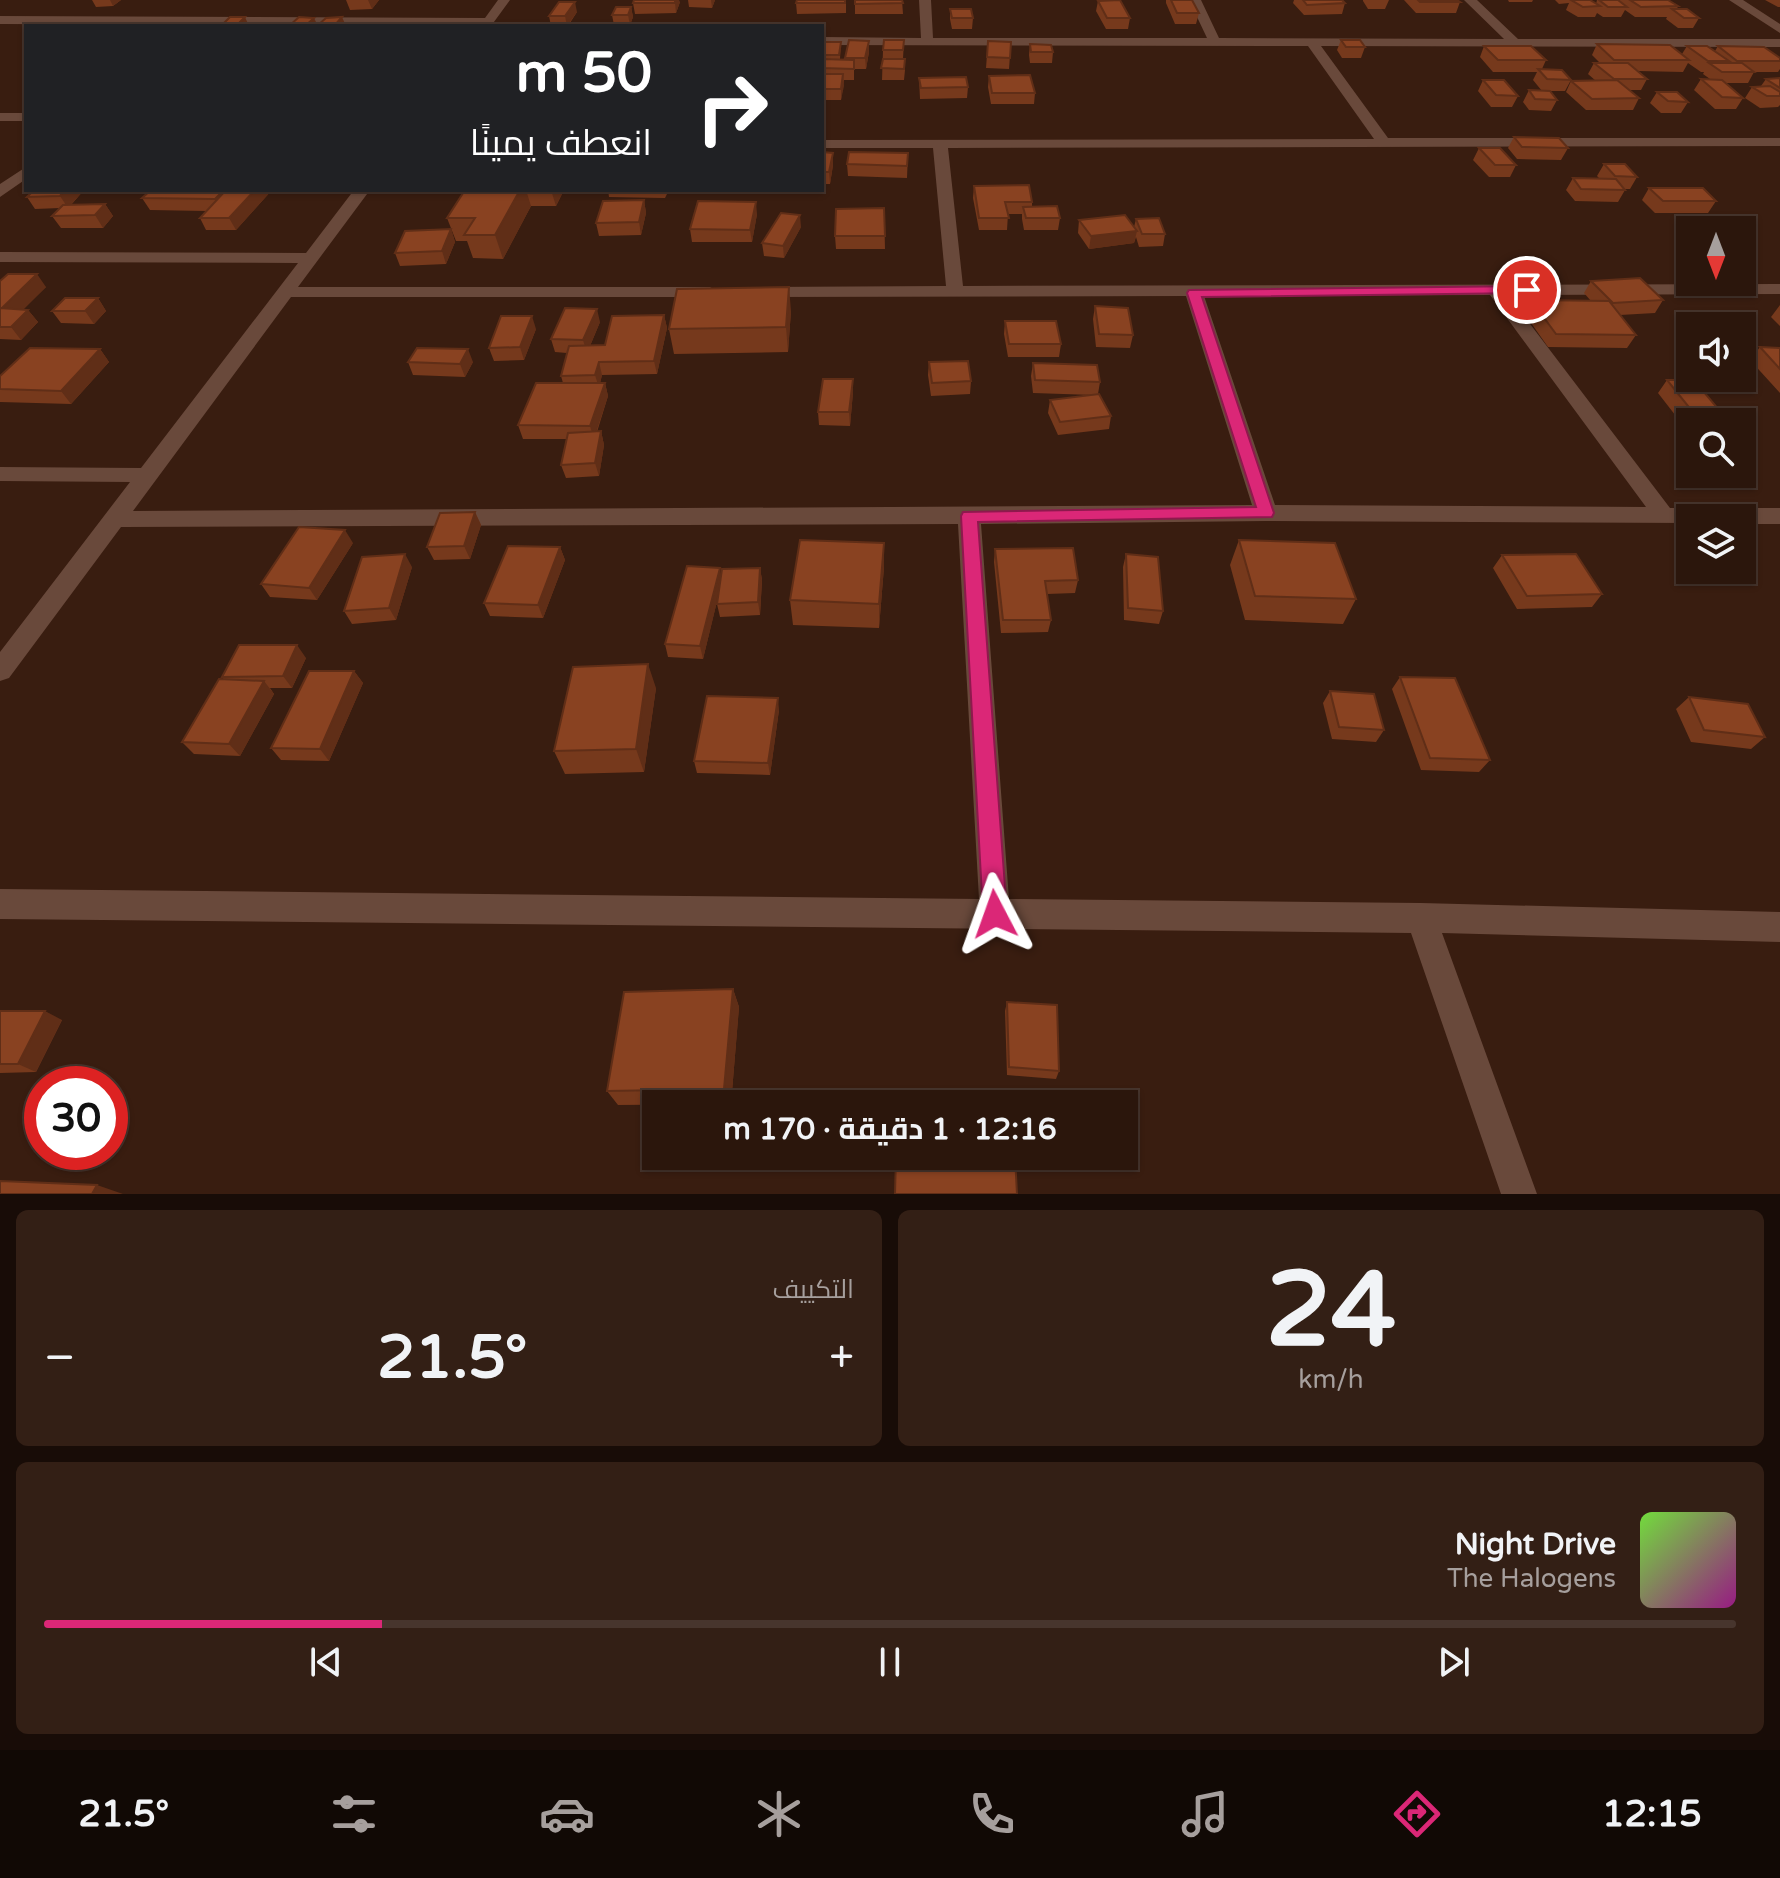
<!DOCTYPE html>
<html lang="ar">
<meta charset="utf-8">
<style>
:root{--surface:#2b160c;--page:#331f15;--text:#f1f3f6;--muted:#a69f9d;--line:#47352d;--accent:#db2777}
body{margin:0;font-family:"Varela Round",Cairo,sans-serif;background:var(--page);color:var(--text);direction:rtl;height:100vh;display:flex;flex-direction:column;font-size:30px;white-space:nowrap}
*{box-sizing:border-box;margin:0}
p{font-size:26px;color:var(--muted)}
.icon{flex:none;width:44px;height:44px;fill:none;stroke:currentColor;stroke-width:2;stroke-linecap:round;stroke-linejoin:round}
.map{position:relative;height:1194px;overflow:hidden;direction:ltr}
.details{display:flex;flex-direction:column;gap:16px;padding:16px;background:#180c07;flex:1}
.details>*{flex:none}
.banner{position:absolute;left:24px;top:24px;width:800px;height:168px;border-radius:0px;box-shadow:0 2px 6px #0004,0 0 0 2px var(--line);direction:rtl;background:#202124;color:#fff;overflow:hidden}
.needle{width:52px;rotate:180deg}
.tools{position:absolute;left:1676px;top:216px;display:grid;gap:16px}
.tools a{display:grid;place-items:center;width:80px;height:80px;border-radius:0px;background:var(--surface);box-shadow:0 2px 6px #0004,0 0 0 2px var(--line);font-size:40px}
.speed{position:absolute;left:24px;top:1066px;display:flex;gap:16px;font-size:40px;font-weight:700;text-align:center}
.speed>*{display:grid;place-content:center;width:104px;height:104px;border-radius:50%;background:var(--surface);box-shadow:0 2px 6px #0004,0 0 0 2px var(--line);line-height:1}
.speed .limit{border:12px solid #d22;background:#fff;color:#111}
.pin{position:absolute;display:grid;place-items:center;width:68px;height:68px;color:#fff;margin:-34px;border:4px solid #fff;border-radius:50%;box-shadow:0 2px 8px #0007}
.me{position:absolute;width:88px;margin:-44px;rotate:356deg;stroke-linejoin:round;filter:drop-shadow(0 0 6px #0008)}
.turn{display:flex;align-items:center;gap:28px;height:168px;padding:0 40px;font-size:36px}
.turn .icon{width:104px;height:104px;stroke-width:2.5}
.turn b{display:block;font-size:56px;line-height:68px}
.big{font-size:60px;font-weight:700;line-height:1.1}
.details .tile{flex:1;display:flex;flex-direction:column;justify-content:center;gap:12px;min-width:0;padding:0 28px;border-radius:12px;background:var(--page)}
.details .dial{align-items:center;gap:0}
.dial b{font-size:104px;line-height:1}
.song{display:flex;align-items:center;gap:24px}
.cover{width:96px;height:96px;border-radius:12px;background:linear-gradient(135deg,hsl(100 70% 55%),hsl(310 70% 35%))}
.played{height:8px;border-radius:4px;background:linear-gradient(90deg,var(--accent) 20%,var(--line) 20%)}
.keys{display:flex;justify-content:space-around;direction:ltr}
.heat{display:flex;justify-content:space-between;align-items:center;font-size:44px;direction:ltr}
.details .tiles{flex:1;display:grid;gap:16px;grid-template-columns:1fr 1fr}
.tile:last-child{grid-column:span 2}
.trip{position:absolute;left:642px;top:1090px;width:496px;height:80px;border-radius:0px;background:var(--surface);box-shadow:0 2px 6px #0004,0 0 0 2px var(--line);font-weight:700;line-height:80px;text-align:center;direction:rtl}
.dock{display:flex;height:128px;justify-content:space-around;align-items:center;background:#110905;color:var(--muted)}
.dock .icon{width:56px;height:56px}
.dock .on{color:var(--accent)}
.dock b{font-size:36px;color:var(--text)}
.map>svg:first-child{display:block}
</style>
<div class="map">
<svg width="1780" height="1194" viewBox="0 0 1780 1194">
<rect width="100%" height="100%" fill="#391d10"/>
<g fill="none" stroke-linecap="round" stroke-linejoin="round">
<path fill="#69493b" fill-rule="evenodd" d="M498,0H510L491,26L0,24V16L485,18Z
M919,0H931L933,38H1207L1189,0H1201L1219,38L1504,39L1464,0H1477L1518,39H1780V47L1321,46L1388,138H1780V146L948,148L963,286L1780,284V294L1508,295L1670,508H1780V524H1742V518H1690V523L1266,521L981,524L1009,899L1421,903L1780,912V942L1442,933L1537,1194H1501L1411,933L0,919V889L979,899L958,524L121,527L9,678L0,681V652L130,482L0,481V467L141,468L298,263L0,262V252L306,253L354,190H370L298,287H710L719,292L710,297H291L133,511L1252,505L1186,296L758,297L749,292L758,287L946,286L933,148H822V140L1374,139L1308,46L822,45V37L921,38ZM1490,295L1646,507L1275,505L1204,296Z
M1729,0H1743L1780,24V33Z
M0,113H26V121H0Z
M26,167V179L0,197V184Z"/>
</g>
<path fill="#76391c" d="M92,0H121L113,6L96,7Z
M346,0H379L372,9L350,10Z
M688,0H715L712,8L689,7Z
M846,0V13L797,14L796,3Z
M855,0H902L903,14H855Z
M1166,0H1192L1199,13L1196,24H1175L1166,3Z
M1294,0H1342L1345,3L1342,14L1304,15L1293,3Z
M1363,0H1389L1385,9H1368L1363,1Z
M1404,0H1457L1460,2L1456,13H1416Z
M1508,0H1533L1532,2H1509Z
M1555,0H1590L1596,4L1597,0H1668L1678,6L1677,9L1699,18L1693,28H1678L1666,19L1667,17H1635L1625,10L1621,17H1603L1597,13L1595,17H1578L1566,10L1569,3L1559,4Z
M1765,0H1780V7H1778Z
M1098,1L1130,18L1128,29H1106L1096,11Z
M680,2L676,13L635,14L633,3Z
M631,7L633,17L630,25H614L612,15Z
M950,9L973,18L972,29H952L950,19Z
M577,12L568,26H551L549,16Z
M904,40L903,59L905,70L904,80H882L883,50Z
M1341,40L1365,47L1361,58H1342L1337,50Z
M988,41L1011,42L1009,69L986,68Z
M822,42H841L840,59H845V58L869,52L866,69H854V80H844L841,100H822Z
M1030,44L1053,52L1052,63H1030L1029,55Z
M1597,44L1682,54L1687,46L1715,51L1718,46L1780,58V69L1778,72H1754L1748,83H1726L1743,98L1736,109H1715L1694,90L1701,79H1710L1703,74L1704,72H1701L1688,63L1683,72L1638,71L1647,79L1641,90H1628L1639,98L1633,110H1586L1566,92L1571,81H1596L1588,74L1594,63H1600L1592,55Z
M1484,46L1546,60L1542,69L1571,80L1565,91H1542L1533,80L1537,72H1493L1480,57Z
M989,76L1035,93L1034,104H991L988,87Z
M919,78L968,87L967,98L920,99Z
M1780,78V105L1778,107L1760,108L1745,98L1752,87L1761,86L1766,79Z
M1483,80L1518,96L1512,107H1491L1478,91Z
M1529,90L1557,100L1551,111L1529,110L1523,102Z
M1657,92L1688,102L1681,113H1661L1650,103Z
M1514,137L1568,148L1561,160L1517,159L1508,148Z
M1479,148L1516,165L1510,177H1489L1473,160Z
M822,152L833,153V165L830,184H822Z
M908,153L907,178L848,176L847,164Z
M1604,164L1637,177L1630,189H1624L1625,190L1618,202L1575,201L1566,190L1573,178L1600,179L1597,176Z
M974,186L1032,202V207L1060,218L1058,230H1024L1022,219V214H1008L1007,230H979L973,198Z
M1649,188L1716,201L1708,213H1655L1642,200Z
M84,190L71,205L105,204L113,216L103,228H61L52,216L60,208L35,209L27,197Z
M272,190L236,230H206L200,218L206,211L150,210L142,198Z
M478,190H562L563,192L556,206H531L503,259L473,258L467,241H456L447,218Z
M608,190H669L665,198L609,197Z
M644,200L646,213L641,235L599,236L596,223Z
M884,208L885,249H836L835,236Z
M757,214L752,242H692L690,229Z
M1136,219L1165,234L1163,246L1139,247L1136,237L1134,243L1089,249L1078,233L1079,220L1134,227Z
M801,227L784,258L764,256L762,243Z
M451,229L455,242L446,264L400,266L395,253Z
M0,281L46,287L23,309L28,310L38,322L21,340L0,339Z
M1591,281L1663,300L1655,313L1620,315L1636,335L1627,348L1548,347L1524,313L1531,300L1591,301L1584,293Z
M98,298L106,311L94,324L61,323L52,311Z
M1780,305V326L1771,317Z
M1095,306L1133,335L1130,348L1096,347L1093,319Z
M791,311L788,352L674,354L669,329Z
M664,315L667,328L657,374L602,375L600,383H605L608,396L597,432L601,431L604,445L599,476L566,478L561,465L567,439H523L518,425L563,383L561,376L567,353L555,352L551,339L600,322L590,346L605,345Z
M1005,321L1061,344L1059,357H1008L1004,334Z
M536,329L524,360L494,361L489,348Z
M1760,347L1780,348V393L1750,360Z
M100,349L109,362L71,404L0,402V376Z
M408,362H473L465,377L413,375Z
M929,362L971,381L970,394L931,396L928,375Z
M1033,363L1100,382L1098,394L1111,416L1109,429L1058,435L1048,413L1050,400L1093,395L1033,393L1031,376Z
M1667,380L1724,416L1719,422H1690V429H1686L1658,393Z
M853,392L850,426L819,425L818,412Z
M475,512L481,525L470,559L434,560L427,547Z
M1239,540L1356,599L1343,624L1245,620L1230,565Z
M353,543L317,600L270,597L261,584Z
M560,547L565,560L543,618L490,616L484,603Z
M995,549L1078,580L1075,593L1047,594L1051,620L1048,632L1001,633L994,562Z
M1126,554L1163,611L1159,624L1124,620L1123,567Z
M1502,555L1602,594L1592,607L1517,609L1493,568Z
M412,567L396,620L352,624L344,611Z
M884,567L879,628L793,625L790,600Z
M760,568L762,580L760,615L720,617L717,604L718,597L703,659L668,657L665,644L721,575Z
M306,658L292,688H270L274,694L240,756L194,754L182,742L224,680L222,677Z
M354,671L363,683L329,761L281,760L271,748Z
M1400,677L1490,760L1479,772L1421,770L1392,689Z
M656,688L644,772L565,774L554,751Z
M1330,691L1384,730L1376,742L1332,739L1323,703Z
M1689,697L1765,737L1751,749L1691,742L1676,709Z
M779,710L770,775L697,773L694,761Z
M733,989L739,1007L731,1104L618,1105L607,1091Z
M1007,1002L1059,1071L1056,1079L1007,1075L1005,1011Z
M0,1011L62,1020L36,1072L0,1073Z"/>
<path fill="#602e17" d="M110,0H121L113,6Z
M368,0H379L372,9Z
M675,0H679L680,2L676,13L675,3Z
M711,0H715L712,8Z
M575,2L577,12L567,26L565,16Z
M631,7L633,17L630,25L628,15Z
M245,17L249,26H236Z
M342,17L346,26H335V25Z
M314,18L318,26H305Z
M869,41V52L866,69L865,58Z
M843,74L844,86L841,100V89Z
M833,153V165L830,184L829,172Z
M65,190H84L68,208L60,196Z
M255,190H272L236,230L229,218Z
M520,190H526L531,206L503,259L495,235Z
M551,190H562L563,192L556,206Z
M644,200L646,213L641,235L639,222Z
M756,202L757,214L752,242L750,230Z
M105,204L113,216L103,228L95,215Z
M800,215L801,227L784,258L783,246Z
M451,229L455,242L446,264L442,251Z
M1137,231L1134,243L1089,249L1091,236Z
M37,274L46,287L12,321L2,308Z
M789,287L791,311L788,352L786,327Z
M98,298L106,311L94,324L85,311Z
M597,309L600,322L587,353L583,340Z
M28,310L38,322L21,340L11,327Z
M664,315L667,328L657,374L654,361Z
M532,316L536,329L524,360L520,347Z
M100,349L109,362L71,404L61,391Z
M468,349L473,362L465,377L460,364Z
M599,362L602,375L599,388L595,375Z
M853,379V392L850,426L849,412Z
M605,383L608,396L594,439L590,426Z
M601,431L604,445L599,476L595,463Z
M475,512L481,525L470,559L464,546Z
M345,530L353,543L317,600L309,588Z
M884,543V567L879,628V604Z
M560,547L565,560L543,618L538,605Z
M405,554L412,567L396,620L389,608Z
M720,568L722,581L703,659L700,646Z
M760,568L762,580L760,615L758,602Z
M297,645L306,658L292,688L283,676Z
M648,664L656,688L644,772L636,749Z
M354,671L363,683L329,761L320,749Z
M264,681L274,694L240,756L229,744Z
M778,698L779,710L770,775L768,763Z
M733,989L739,1007L731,1104L724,1089Z
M45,1011L62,1020L36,1072L18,1064Z
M97,1185L123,1194H92Z"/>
<path fill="#894221" stroke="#602e17" stroke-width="2" d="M634,0H675V3H633Z
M797,0H845V3H796Z
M855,0H902L903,3L855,4Z
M1120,0L1130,18H1107L1098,1Z
M1171,0H1192L1199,13H1177Z
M1303,0H1342L1345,3L1307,5Z
M1418,0H1457L1460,2H1420Z
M1571,0H1590L1600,6L1583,7Z
M1599,0H1618L1627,7H1608Z
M1630,0H1668L1678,6L1641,7Z
M559,2H575L565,16H549Z
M616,7H631L628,15H612Z
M950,9H971L973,18H952Z
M1672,9H1687L1699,18H1684Z
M230,17H245L236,26H221Z
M299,17L314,18L305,26H289Z
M342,17L335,25H318L326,18Z
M50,25H87L49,26Z
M849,40L869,41L865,58H845Z
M884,40H904L903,50H883Z
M1341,40H1360L1365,47H1346Z
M988,41L1011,42L1010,58L987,57Z
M822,42H841L839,55H822Z
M1030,44L1051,45L1053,52H1031Z
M1597,44L1670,45L1689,60H1614Z
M1484,46H1531L1546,60H1498Z
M1687,46H1707L1729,61H1708Z
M1718,46L1764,47L1780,58V61H1737Z
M822,59L854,60V69L822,68Z
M883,59H905L904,69L881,68Z
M1594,63H1628L1647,79H1614Z
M1709,63H1742L1754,72H1722Z
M1538,69L1562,70L1571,80L1547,79Z
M822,74H843L841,89H822Z
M1030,75L1035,93H992L989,76Z
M966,77L968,87L921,88L919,78Z
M1780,78V88L1766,79Z
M1701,79L1722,80L1743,98L1722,97Z
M1483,80H1504L1518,96L1496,95Z
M1617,80L1639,98L1592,99L1571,81Z
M1770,86L1780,92V96H1767L1752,87Z
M1529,90L1550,91L1557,100L1535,99Z
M1657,92H1677L1688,102L1668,101Z
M1514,137L1559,138L1568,148L1522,147Z
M1479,148H1500L1516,165H1495Z
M822,152L833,153L829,172H822Z
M849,152L908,153L907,166L847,164Z
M1604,164H1625L1637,177L1615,176Z
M1573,178L1616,179L1625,190L1581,189Z
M1029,185L1032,202H1005L1009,218H979L974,186Z
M1649,188H1703L1716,201H1663Z
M34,190H65L60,196L27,197Z
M151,190H224L215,199L142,198Z
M226,190H255L229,218H200Z
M465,190H520L495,235H464L475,218H447Z
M644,200L639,222L596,223L603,201Z
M698,201L756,202L750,230L690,229Z
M105,204L95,215L52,216L63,205Z
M1057,206L1060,218H1026L1023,207Z
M884,208L885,236H835L836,209Z
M781,213L800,215L783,246L762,243Z
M1125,215L1137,231L1091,236L1079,220Z
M1159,218L1165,234H1142L1136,219Z
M451,229L442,251L395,253L405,231Z
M8,274H37L2,308H0V281Z
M1640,278L1663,300L1613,303L1591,281Z
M789,287L786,327L669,329L677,289Z
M65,298H98L85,311H52Z
M1531,300L1609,301L1636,335L1556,334Z
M1095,306L1128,308L1133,335L1099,334Z
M0,308L28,310L11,327H0Z
M565,308L597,309L583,340L551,339Z
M664,315L654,361L599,362L595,375L561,376L569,346L605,345L612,316Z
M501,316H532L520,347L489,348Z
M1005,321H1056L1061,344H1009Z
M1760,347L1780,348V369Z
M30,348L100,349L61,391L0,389V376Z
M417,348L468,349L460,364L408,362Z
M968,361L971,381L932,383L929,362Z
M1033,363L1097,365L1100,382L1035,380Z
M823,379H853L849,412H818Z
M1667,380H1694L1724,416H1696Z
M536,383H605L590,426L518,425Z
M1099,394L1111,416L1060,422L1050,400Z
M601,431L595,463L561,465L568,433Z
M475,512L464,546L427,547L440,513Z
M299,527L345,530L309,588L261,584Z
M800,540L884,543L879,604L790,600Z
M1239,540L1335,543L1356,599L1255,596Z
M508,546L560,547L538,605L484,603Z
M1073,548L1078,580L1045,581L1051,620H1003L995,549Z
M405,554L389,608L344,611L362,557Z
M1126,554L1158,557L1163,611L1128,608Z
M1576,554L1602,594L1527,596L1502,555Z
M687,566L720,568L700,646L665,644Z
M760,568L758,602L717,604L722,569Z
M239,645H297L283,676L222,677Z
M648,664L636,749L554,751L573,667Z
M309,671H354L320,749L271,748Z
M1400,677L1455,678L1490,760L1430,758Z
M219,679L264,681L229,744L182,742Z
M1330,691L1374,694L1384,730L1339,727Z
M707,696L778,698L768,763L694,761Z
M1689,697L1748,704L1765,737L1704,730Z
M733,989L724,1089L607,1091L624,992Z
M1007,1002L1057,1005L1059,1071L1009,1067Z
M0,1011H45L18,1064H0Z
M896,1156H1015L1017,1194H895Z
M0,1181L97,1185L92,1194H0Z"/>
<path fill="#db2777" stroke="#8e194d" stroke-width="2" d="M1527,286L1534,290L1532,293L1202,297L1274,513L1272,517L978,522L1007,914L1003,922L995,925L987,922L983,914L961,516L963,512L1256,507L1187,293L1189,290Z"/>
</svg>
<div class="tools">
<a><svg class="needle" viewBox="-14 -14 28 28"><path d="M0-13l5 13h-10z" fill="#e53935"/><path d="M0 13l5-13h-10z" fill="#a69f9d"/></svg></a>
<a><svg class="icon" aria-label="sound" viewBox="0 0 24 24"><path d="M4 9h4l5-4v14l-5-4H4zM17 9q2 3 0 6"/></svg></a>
<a><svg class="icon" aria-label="search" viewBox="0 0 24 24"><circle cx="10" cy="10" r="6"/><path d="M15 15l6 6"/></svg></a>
<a><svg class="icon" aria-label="layers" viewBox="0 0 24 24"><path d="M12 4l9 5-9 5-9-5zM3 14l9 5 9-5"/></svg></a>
</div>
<div class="speed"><div class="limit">30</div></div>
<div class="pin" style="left:1527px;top:290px;background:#d93025"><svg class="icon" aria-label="arrive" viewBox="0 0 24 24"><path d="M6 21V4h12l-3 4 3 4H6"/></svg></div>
<svg class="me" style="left:995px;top:914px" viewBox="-20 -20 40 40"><path d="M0-17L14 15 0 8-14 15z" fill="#db2777" stroke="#fff" stroke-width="4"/></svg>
<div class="trip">12:16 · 1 دقيقة · 170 m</div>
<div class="banner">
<div class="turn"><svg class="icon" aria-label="right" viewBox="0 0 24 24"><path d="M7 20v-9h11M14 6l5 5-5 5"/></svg><div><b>50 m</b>انعطف يمينًا</div></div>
</div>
</div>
<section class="details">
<div class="tiles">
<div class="tile dial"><b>24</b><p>km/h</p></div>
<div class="tile"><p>التكييف</p>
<div class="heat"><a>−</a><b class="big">21.5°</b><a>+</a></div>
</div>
<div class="tile">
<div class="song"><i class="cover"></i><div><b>Night Drive</b><p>The Halogens</p></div></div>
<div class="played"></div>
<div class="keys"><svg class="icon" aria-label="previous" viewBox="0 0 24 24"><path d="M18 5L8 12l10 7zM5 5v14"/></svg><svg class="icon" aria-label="pause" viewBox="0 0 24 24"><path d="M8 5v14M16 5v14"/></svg><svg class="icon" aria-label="next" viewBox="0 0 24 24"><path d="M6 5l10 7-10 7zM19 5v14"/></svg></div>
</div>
</div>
</section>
<nav class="dock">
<b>12:15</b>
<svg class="icon on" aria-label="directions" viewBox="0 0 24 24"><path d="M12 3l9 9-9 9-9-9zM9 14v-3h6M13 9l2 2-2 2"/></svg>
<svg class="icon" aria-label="music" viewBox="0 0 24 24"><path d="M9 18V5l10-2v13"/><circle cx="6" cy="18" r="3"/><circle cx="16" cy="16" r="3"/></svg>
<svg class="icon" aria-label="phone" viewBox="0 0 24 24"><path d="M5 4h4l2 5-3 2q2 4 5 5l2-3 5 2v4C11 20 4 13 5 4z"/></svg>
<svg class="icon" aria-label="climate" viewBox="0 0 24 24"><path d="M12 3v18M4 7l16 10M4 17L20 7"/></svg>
<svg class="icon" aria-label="car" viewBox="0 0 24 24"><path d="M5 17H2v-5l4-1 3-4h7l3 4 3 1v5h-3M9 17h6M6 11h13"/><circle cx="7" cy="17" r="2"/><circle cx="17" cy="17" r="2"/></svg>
<svg class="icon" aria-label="filters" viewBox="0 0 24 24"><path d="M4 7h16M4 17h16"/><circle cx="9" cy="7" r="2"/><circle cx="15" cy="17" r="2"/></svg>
<b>21.5°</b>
</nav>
